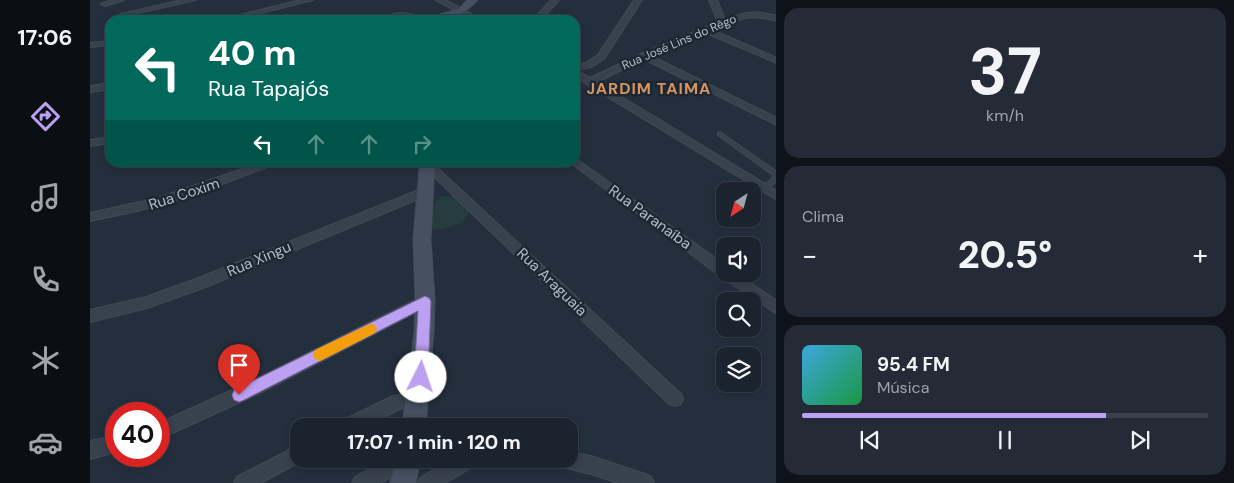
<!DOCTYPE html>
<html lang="pt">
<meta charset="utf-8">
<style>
:root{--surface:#1b232e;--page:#242b36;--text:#f1f3f6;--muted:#a0a4aa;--line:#39404a;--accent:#bca0f2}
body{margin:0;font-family:"DM Sans",sans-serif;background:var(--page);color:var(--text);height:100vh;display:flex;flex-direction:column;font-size:19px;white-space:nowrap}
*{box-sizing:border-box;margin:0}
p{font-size:16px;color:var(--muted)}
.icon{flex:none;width:28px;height:28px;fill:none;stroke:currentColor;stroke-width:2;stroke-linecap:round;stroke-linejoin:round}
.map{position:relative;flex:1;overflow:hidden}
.side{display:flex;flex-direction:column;gap:8px;padding:8px;background:#0f1319;width:458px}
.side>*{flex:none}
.hud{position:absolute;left:15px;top:15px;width:475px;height:152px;border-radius:15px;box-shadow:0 2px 8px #0003,0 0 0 1px var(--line);background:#00695c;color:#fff;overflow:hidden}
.needle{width:32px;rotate:216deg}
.buttons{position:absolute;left:626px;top:182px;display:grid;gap:10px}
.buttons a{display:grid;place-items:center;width:45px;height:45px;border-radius:10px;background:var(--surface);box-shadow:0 2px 8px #0003,0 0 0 1px var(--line);font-size:25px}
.speed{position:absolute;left:15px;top:402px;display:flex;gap:10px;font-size:25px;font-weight:700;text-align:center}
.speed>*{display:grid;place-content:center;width:65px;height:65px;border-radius:50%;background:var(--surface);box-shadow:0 2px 8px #0003,0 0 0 1px var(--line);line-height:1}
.speed .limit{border:8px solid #d22;background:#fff;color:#111}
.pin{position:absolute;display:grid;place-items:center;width:42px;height:42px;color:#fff;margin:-51px -21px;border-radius:50% 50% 50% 0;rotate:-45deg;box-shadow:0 0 5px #0007}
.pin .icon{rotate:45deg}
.me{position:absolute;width:55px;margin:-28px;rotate:4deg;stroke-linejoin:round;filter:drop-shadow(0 0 4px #0008)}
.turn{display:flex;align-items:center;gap:18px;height:105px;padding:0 20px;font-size:22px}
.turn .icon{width:65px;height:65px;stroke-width:2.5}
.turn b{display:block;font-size:35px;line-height:42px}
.lanes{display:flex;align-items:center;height:48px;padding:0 20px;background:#0003;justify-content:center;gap:25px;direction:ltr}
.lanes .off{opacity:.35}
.big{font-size:38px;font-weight:800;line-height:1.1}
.side .card{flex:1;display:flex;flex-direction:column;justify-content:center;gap:8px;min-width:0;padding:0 18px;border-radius:15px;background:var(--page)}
.side .dial{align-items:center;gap:0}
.dial b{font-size:65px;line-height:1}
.song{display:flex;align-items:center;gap:15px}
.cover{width:60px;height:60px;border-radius:8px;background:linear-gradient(135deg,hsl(200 70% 55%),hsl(140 70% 35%))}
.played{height:5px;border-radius:2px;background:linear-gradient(90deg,var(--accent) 75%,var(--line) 75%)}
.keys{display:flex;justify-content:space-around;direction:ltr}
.heat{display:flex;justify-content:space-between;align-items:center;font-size:28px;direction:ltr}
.trip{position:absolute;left:200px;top:418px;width:288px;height:50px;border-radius:15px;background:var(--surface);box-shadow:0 2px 8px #0003,0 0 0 1px var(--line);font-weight:800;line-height:50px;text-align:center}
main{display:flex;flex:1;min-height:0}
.tabs{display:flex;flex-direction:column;width:90px;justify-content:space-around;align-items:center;background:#0b0e12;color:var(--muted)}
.tabs .icon{width:35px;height:35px}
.tabs .current{color:var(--accent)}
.tabs b{font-size:22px;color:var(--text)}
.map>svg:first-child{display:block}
</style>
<main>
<nav class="tabs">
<b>17:06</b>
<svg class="icon current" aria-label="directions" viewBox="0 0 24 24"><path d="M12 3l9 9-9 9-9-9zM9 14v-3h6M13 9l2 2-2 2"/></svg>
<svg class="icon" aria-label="music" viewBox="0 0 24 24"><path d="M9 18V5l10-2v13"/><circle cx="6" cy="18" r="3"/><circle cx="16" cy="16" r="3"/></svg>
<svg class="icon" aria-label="phone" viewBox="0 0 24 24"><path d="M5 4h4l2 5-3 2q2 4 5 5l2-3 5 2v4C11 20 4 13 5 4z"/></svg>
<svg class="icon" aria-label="climate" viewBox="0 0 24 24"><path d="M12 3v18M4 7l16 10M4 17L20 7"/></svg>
<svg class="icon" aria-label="car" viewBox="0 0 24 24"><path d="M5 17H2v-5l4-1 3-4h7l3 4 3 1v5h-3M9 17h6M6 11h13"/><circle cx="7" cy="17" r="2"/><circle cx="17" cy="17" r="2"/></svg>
</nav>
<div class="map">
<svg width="687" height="483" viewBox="0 0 687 483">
<rect width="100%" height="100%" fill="#242f3e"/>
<path fill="#263c3f" d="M369,195L380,211L373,223L353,229L336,231L340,209L351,197Z"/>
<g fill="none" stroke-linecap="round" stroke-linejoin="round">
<defs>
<path id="lane" d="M630,132L687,172C687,174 687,177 687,180C685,185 676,188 671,188L670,187L671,186C676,183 683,181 683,175L628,135V133Z"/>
<path id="street" d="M22,0H34L15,6L11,4Z
M92,0H106L35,16L31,14Z
M210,0H223L143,20H130Z
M346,0H355L393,20H383Z
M461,0H469L451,20H443Z
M544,0H552L514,59L501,67L485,70L500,78L551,54L628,22L619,0H627L635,20C656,11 665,10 687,16V21C656,13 650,19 622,30L687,58V63L616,33L561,56L687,118V125L554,59L507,82L687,191V200L485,77V65L495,63L508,55Z
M309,13L321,14L338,20L315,18L280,20Z
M20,41V45L0,47V43Z
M20,83V89L0,92V86Z
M20,137V143L0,146V140Z
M485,158L635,265V274H647L687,301V314L630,276L481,163L485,162Z
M173,162H190L98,197L47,211L0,221V213L68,198Z
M334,163H342L591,394L593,399L591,404L585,406L579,404L334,167L333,165Z
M334,188L340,192L338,195L116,287L57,308L0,322V310L56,297L106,279Z
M335,295L340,297L342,301L340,305L170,393L69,439V423L158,383Z
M330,389L336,391L338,396L336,401L310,409L276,426H252L254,420L301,397Z
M26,436V452L0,459V441Z
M209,445V459H215L171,483H144L147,477Z
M479,452L501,456L555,474L561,477L564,483H528L501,474L464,465L461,459H479Z
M300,459H327L324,465L290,483H262L265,477Z
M363,459H389L386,465L355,483H328L331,477Z"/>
<path id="secondary" d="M377,0H388C374,17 355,20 334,20L335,18L368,9Z
M330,162H345L341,239L345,300L344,332L336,426H312L324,332L325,300L323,239Z
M307,459H331L326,483H300Z"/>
</defs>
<use href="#lane" stroke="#414a57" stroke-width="2"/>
<use href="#street" stroke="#414a57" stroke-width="2"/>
<use href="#secondary" stroke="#414a57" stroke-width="1"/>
<use href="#lane" fill="#38414e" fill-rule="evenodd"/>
<use href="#street" fill="#38414e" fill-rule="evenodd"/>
<use href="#secondary" fill="#465061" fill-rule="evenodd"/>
</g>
<path fill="#bca0f2" stroke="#7a689d" d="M335,296L339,298L341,301L338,377L336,381L331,383L326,381L324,377L328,311L154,400L149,402L144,400L142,395L144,390Z"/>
<path fill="#f59e0b" d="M280,324L285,325L287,329L285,333L234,359L230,361L225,359L223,355L225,350Z"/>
<g text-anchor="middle" stroke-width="5" stroke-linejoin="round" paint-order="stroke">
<g font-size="12" fill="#b4bcc9" stroke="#1d2633">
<text transform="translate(589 42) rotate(-23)" y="4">Rua José Lins do Rêgo</text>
</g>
<g font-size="15" fill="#b4bcc9" stroke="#1d2633">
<text transform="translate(94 194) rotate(-18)" y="5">Rua Coxim</text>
<text transform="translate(560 217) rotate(36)" y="5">Rua Paranaíba</text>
<text transform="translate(169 259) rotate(-23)" y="5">Rua Xingu</text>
<text transform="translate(462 282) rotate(44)" y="5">Rua Araguaia</text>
</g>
<g font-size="16" font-weight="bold" letter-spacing="1" fill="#d59563" stroke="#1d2633">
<text x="559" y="94">JARDIM TAIMA</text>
</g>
</g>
</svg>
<div class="buttons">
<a><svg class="needle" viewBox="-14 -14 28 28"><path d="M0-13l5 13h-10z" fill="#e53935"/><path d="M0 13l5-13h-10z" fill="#a0a4aa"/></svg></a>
<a><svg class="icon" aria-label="sound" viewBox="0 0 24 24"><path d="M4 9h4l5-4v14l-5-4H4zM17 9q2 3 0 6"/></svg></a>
<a><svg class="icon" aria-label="search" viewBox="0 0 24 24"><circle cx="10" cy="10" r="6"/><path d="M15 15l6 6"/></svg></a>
<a><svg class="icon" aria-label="layers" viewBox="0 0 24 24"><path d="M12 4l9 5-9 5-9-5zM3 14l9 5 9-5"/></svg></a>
</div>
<div class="speed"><div class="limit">40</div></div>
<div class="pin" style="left:149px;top:395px;background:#d93025"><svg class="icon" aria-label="arrive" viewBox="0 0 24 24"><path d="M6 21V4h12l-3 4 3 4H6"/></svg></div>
<svg class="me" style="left:331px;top:377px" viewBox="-20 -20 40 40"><circle r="19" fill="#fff"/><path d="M0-13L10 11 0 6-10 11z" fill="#bca0f2"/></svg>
<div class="trip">17:07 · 1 min · 120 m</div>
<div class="hud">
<div class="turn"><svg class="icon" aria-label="left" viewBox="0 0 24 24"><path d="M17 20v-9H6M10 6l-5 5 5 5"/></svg><div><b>40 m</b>Rua Tapajós</div></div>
<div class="lanes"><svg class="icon" aria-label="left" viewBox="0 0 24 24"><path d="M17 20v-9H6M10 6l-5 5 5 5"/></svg><svg class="icon off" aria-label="ahead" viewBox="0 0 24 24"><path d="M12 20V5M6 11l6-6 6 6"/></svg><svg class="icon off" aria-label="ahead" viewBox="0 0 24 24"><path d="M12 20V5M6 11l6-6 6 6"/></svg><svg class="icon off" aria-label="right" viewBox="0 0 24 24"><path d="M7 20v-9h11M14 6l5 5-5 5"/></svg></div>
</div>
</div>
<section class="side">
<div class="card dial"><b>37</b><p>km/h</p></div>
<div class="card"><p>Clima</p>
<div class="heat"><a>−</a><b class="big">20.5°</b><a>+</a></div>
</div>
<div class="card">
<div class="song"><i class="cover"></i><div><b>95.4 FM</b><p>Música</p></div></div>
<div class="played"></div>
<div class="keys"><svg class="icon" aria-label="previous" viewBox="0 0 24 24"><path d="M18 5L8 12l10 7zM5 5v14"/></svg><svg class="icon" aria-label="pause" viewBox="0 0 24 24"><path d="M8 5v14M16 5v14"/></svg><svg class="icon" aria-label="next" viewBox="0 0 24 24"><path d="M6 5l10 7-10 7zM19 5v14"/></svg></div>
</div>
</section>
</main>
